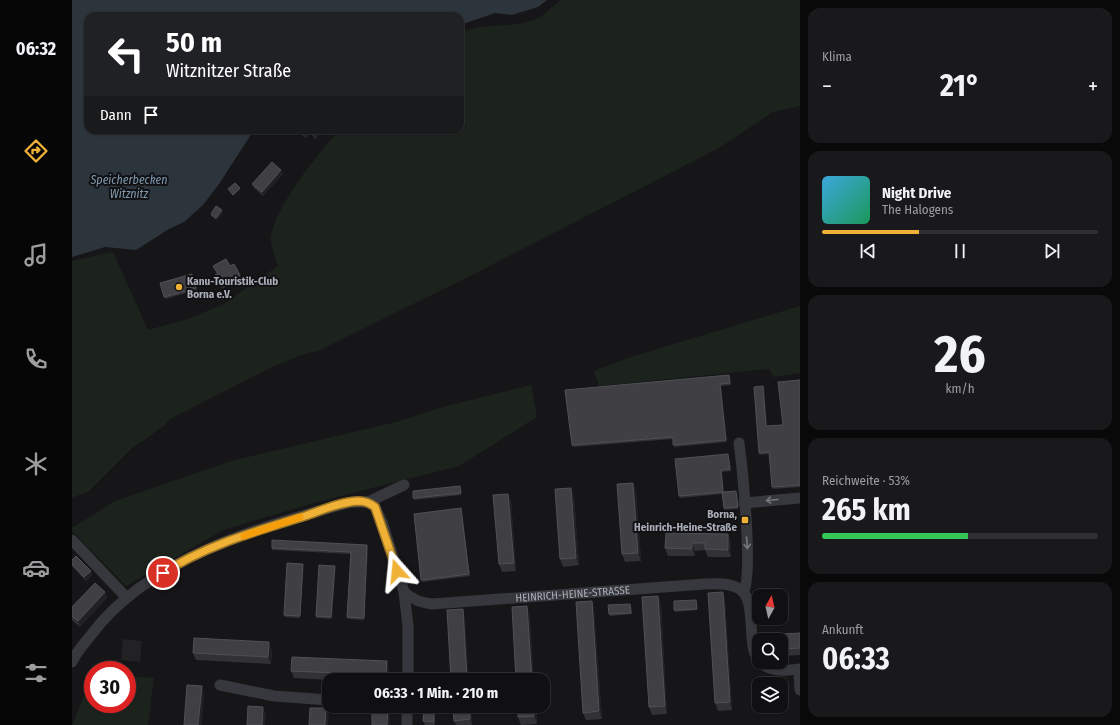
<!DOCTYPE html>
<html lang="de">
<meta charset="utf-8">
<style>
:root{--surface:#101012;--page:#19191b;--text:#f1f3f6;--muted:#9c9d9f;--line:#303032;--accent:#efb237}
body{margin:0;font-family:"Fira Sans Condensed",sans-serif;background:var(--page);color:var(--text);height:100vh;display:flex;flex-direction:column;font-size:15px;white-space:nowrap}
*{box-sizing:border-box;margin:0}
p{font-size:13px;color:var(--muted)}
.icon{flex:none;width:22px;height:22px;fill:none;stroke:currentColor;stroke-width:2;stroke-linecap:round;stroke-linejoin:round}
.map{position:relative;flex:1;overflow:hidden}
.details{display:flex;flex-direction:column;gap:8px;padding:8px;background:#09090a;width:320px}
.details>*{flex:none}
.guide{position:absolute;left:12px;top:12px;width:380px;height:122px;border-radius:12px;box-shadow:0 1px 3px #0004,0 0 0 1px var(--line);background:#202124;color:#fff;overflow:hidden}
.needle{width:26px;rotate:8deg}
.fabs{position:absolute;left:680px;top:589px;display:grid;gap:8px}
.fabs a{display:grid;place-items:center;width:36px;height:36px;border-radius:8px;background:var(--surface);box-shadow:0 1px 3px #0004,0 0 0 1px var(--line);font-size:20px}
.speed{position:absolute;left:12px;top:661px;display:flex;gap:8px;font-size:20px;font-weight:700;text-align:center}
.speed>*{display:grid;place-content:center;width:52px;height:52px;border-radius:50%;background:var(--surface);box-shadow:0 1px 3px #0004,0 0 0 1px var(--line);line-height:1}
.speed .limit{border:6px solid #d22;background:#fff;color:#111}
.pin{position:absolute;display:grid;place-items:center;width:34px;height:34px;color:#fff;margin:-17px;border:2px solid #fff;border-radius:50%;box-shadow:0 1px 4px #0007}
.me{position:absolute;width:44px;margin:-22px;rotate:342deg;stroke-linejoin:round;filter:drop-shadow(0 0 3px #0008)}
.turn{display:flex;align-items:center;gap:14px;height:84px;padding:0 16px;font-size:18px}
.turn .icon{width:52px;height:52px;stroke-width:2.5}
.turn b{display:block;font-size:28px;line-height:34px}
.then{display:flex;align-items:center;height:38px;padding:0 16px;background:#0003;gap:8px;font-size:15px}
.big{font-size:30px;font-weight:700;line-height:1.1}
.details .card{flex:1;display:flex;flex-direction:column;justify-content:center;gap:6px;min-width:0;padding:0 14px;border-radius:12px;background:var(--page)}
.details .dial{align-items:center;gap:0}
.dial b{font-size:52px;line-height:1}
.song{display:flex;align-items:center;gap:12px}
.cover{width:48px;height:48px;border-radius:6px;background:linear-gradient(135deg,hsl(200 70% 55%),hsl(150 70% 35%))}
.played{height:4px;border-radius:2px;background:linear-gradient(90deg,var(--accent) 35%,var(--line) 35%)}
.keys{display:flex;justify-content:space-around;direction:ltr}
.heat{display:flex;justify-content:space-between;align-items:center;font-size:22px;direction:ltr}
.charge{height:6px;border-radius:3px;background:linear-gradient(90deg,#34c759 53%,var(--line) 0)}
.trip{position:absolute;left:250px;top:673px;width:228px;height:40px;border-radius:12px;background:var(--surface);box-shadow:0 1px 3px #0004,0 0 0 1px var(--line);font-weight:700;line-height:40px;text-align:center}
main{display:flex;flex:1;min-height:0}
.tabs{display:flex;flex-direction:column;width:72px;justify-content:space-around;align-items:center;background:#060607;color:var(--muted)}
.tabs .icon{width:28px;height:28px}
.tabs .on{color:var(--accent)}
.tabs b{font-size:18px;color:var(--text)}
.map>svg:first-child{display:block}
</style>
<main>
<nav class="tabs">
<b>06:32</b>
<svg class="icon on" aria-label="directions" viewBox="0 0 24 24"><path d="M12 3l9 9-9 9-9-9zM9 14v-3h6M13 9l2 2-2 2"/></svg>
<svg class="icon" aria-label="music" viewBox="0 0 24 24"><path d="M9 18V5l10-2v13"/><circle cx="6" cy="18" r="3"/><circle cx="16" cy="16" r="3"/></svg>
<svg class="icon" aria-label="phone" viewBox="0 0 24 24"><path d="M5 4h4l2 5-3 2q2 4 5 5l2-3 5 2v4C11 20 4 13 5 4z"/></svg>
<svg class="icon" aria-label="climate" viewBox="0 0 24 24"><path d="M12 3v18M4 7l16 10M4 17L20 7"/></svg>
<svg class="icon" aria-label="car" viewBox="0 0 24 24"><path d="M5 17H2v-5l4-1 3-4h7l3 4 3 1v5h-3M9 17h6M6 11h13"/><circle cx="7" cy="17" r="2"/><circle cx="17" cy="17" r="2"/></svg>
<svg class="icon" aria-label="filters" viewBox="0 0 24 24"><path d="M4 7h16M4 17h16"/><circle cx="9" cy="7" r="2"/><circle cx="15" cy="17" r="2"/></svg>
</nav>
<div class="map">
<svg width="728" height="725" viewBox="0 0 728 725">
<rect width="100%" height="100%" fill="#161618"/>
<path fill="#222225" d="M51,639L70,641L68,662L49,660Z"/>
<path fill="#1c231d" d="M489,0H728V106L701,112L647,148L396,277L246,351L232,354L202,366L98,419L92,426L59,449L17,491L0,498V261L41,252L76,330L113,320L150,305L206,266C204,259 200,250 199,242C197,214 248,150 268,130H388V34C404,22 443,29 464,19C473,15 481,6 489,0Z
M728,306V373L701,377L698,369L527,386L522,371L559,357Z
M459,385L465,417L387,466L245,502L151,530L54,586L0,531V528L43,501L159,461L324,422L371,407Z
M21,674V704H55V676L82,678L76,725H0Z"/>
<path fill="#2c353c" d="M0,0H475L466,7L440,15L423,13L388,25V16H16V130H182L147,184L131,205L112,222L97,229L64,250L33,247L0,257Z"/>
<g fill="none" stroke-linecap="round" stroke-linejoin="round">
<g stroke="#37383d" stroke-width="11">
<path d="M667,443C670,465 682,580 671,592"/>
<path d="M296,502L332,485"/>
<path d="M672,503L728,498"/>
<path d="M0,540L54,597"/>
<path id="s1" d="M332,592C341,600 348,602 360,604L633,584C680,581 677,597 680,637C681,645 681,654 687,660"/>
<path d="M0,662C4,652 13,643 19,635C77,557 189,527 279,502H296L303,507L310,522L332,592L336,626V680"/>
<path d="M688,662C698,672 715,671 728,669"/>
<path d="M727,670L728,690"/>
<path d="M148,685L202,696L257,700"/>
<path d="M335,725V706"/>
</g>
</g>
<path fill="#323236" d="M225,130H248L249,133L244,139L238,133L234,138L226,132Z
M211,174L191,196L182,188L180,184Z
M151,212L145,220L139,216V214Z
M141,266H158L168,275L169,277L150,289L144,278L143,275L145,274Z
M120,274L125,290L93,299L88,283Z
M657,375L659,385L649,386L655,442L602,447L601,439L501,447L500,445Z
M728,380V487L701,489L700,487L697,454L688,455L687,453L691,386L692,388L695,426L711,425Z
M657,457L659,471L650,472L652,492L664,491L665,493L666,509L652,510V508L651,494L608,498L607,496Z
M389,488V495L342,500L341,498Z
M564,491L569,561L553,562L550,554Z
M502,496L507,565L491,567L488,559Z
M439,501L444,571L430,572L427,564Z
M389,508L398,576L350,582L349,580Z
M656,534L659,542V557H636L633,550L623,551V556H596L593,548Z
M296,547L292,620L276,619L275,617L279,554L200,550V548Z
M0,560L19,571L20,575L14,581L0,566Z
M231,564V566L228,618L213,617L212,615Z
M263,568L260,619L244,618V616Z
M33,592L35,598L8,627L0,620V607Z
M586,596L589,604L595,714L580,715L577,707Z
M653,600L660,710L646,711L643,703Z
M520,601L522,609L530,719L514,720L511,713Z
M625,602V610L603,612L602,610Z
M559,606L560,614L538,616L537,614Z
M728,633V655L714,656L712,649Z
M200,650L199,664L124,660L121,653Z
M317,669V680H258L222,678L219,671Z
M381,706H399L400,725H384L382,721Z
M464,706L465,724L449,725L446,717Z
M362,710L363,714V725H353L351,721Z"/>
<path fill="#212124" d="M236,130L238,133L234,138L233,135Z
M247,130H248L249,133L244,139L243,135Z
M209,170L211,174L191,196L190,192Z
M168,188L169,190L161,196V195Z
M150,210L151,212L145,220L144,218Z
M648,384L649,386L655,442L654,440Z
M691,386L692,388L695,428L694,426Z
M649,470L650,472L652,494L651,492Z
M561,483L564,491L569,561L566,553Z
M499,488L502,496L507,565L504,558Z
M436,494L439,501L444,571L442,563Z
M389,508L390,510L398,576L397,574Z
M656,534L659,542V557L656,550Z
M620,543L623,551V556L620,549Z
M295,545L296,547L292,620V618Z
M263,566V568L260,619L259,617Z
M19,571L20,575L14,581L12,577Z
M33,592L35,598L8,627L6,621Z
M651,592L653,600L660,710L658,702Z
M586,596L589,604L595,714L593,706Z
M520,601L522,609L530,719L527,711Z
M455,606L458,614L462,680H460Z
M391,609L393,617L397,680H395Z
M197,642L200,650L199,664L196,657Z
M315,661L317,669V680H316L314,675Z
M130,686L132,693L130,725H126Z
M397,706H399L400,725L398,719Z
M462,706H464L465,724L462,716Z
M191,707L194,715L193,725H190Z
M254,708L257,716L256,725H253Z
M362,710L363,714V725L362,722Z
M316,711L318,719V725H315Z"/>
<path fill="#3f3f44" stroke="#4f5156" d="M227,130H236L233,135Z
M237,130H247L243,135Z
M200,162L209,170L190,192L180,184Z
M163,183L168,188L161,195L156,189Z
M144,206L150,210L144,218L139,214Z
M154,259L158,266L162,264L168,275L149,286L143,275L146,274L141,266Z
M120,274L124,288L92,297L88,283Z
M657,375L658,383L648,384L654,440L601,445V437L500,445L493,390Z
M728,380V485L700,487L697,452L687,453L682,387L691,386L694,426L711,425L706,382Z
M656,454L658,469L649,470L651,492L664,491L666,507L652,508L650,492L607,496L603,459Z
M561,483L566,553L550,554L545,484Z
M388,486L389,493L341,498V491Z
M499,488L504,558L488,559L483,489Z
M436,494L442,563L427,564L421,495Z
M389,508L397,574L349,580L342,514Z
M594,533L656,534V550L633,549V543H620V549L593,548Z
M200,540L295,545L292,618L275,617L279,552L200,548Z
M4,556L19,571L12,577L0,564V560Z
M215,563L231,564L228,616L212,615Z
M247,565L263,566L259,617L244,616Z
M23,583L33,592L6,621L0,616V607Z
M651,592L658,702L643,703L636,593Z
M586,596L593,706L577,707L570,597Z
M624,600L625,609L602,610V601Z
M520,601L527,711L511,713L504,602Z
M558,604L559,613L537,614L536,605Z
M455,606L460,680H444L440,607Z
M391,609L395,680H379L375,610Z
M728,633V648L712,649L711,634Z
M122,638L197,642L196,657L121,653Z
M220,657L315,661L314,675L219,671Z
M115,685L130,686L126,725H112Z
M176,706L191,707L190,725H175Z
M381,706H397L398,719L382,721Z
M446,706H462V716L446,717Z
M238,708H254L253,725H237Z
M352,710H362V722L351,721Z
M300,711H316L315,725H300Z"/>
<defs><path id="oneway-shaft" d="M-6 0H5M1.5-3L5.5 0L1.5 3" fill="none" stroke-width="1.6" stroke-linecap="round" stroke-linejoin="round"/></defs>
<g stroke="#767881">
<use href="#oneway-shaft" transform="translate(700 500) rotate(175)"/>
<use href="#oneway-shaft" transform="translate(675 543) rotate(86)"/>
</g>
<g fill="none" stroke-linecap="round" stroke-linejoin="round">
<defs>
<path id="route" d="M91,573C134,545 185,531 233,516C250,510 268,502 286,501C293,501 298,503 303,507L325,571"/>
</defs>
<use href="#route" stroke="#9b7424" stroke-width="10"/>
<use href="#route" stroke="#efb237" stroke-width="7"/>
<path stroke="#f59e0b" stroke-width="7" d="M172,536L228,517"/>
</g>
<g fill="#efb237" stroke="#111113" stroke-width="1.5">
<circle cx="107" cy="287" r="4"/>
<rect x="669" y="516" width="8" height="8" rx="2"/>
</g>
<g text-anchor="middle" stroke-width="4" stroke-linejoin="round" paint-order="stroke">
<g font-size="11" font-weight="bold" fill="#a9adb8" stroke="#111113" text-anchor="start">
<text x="115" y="285">Kanu-Touristik-Club<tspan x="115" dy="13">Borna e.V.</tspan></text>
<text x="665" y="518" text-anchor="end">Borna,<tspan x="665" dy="13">Heinrich-Heine-Straße</tspan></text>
</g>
<g font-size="11" fill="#a9adb8" stroke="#111113">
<text dy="4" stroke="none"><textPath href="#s1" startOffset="172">HEINRICH-HEINE-STRASSE</textPath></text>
</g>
<g font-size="12" font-style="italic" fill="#809bb2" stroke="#111113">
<text x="57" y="184">Speicherbecken<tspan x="57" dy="14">Witznitz</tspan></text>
</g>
</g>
</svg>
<div class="fabs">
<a><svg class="needle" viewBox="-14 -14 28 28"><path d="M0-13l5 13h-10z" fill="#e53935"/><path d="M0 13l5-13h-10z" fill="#9c9d9f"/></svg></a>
<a><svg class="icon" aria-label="search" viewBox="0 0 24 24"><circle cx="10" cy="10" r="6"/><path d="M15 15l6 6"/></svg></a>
<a><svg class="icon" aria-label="layers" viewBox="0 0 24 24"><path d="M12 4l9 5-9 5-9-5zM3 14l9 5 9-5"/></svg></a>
</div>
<div class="speed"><div class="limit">30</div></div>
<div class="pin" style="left:91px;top:573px;background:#d93025"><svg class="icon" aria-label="arrive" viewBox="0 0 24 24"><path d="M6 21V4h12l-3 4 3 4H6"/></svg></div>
<svg class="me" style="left:325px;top:571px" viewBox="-20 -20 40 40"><path d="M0-17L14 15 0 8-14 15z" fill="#efb237" stroke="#fff" stroke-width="4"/></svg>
<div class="trip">06:33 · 1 Min. · 210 m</div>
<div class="guide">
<div class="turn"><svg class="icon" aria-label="left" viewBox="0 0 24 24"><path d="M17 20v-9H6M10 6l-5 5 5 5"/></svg><div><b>50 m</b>Witznitzer Straße</div></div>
<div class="then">Dann<svg class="icon" aria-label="arrive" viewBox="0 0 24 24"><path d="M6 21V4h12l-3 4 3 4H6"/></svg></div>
</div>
</div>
<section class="details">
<div class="card"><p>Klima</p>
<div class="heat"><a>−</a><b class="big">21°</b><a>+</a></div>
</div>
<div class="card">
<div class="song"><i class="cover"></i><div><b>Night Drive</b><p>The Halogens</p></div></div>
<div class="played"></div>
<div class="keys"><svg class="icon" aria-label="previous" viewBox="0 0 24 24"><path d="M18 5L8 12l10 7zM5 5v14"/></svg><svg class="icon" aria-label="pause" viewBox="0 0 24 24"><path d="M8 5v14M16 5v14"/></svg><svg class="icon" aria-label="next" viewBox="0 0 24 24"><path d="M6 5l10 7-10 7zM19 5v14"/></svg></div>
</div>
<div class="card dial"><b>26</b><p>km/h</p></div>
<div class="card"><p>Reichweite · 53%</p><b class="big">265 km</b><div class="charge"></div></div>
<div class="card"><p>Ankunft</p><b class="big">06:33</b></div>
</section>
</main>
